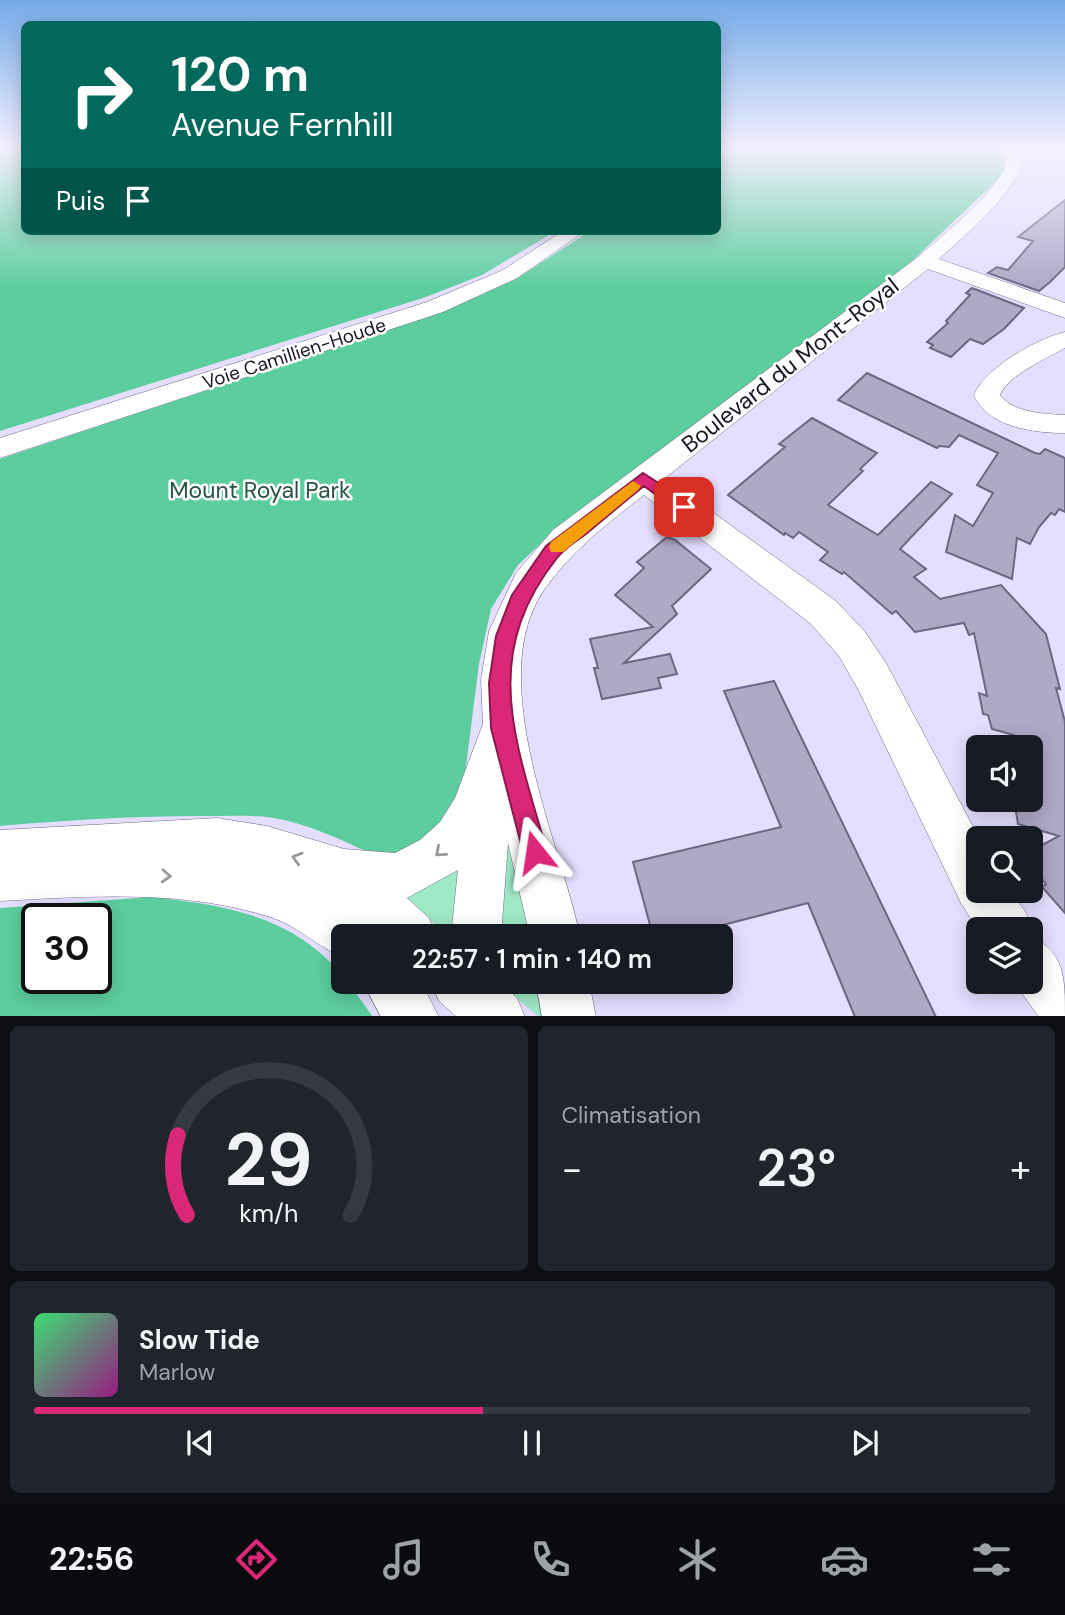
<!DOCTYPE html>
<html lang="fr">
<meta charset="utf-8">
<style>
:root{--surface:#171b24;--page:#20242c;--text:#f1f3f6;--muted:#9ea1a6;--line:#363941;--accent:#db2777}
body{margin:0;font-family:"DM Sans",sans-serif;background:var(--page);color:var(--text);height:100vh;display:flex;flex-direction:column;font-size:26px;white-space:nowrap}
*{box-sizing:border-box;margin:0}
p{font-size:23px;color:var(--muted)}
.icon{flex:none;width:38px;height:38px;fill:none;stroke:currentColor;stroke-width:2;stroke-linecap:round;stroke-linejoin:round}
.map{position:relative;height:1016px;overflow:hidden}
.sheet{display:flex;flex-direction:column;gap:10px;padding:10px;background:#0d0f14;flex:1}
.sheet>*{flex:none}
.top-card{position:absolute;left:21px;top:21px;width:700px;height:214px;border-radius:10px;box-shadow:0 4px 18px #0003;background:#00695c;color:#fff;overflow:hidden}
.buttons{position:absolute;left:966px;top:735px;display:grid;gap:14px}
.buttons a{display:grid;place-items:center;width:77px;height:77px;border-radius:10px;background:var(--surface);box-shadow:0 4px 18px #0003;font-size:35px}
.speed{position:absolute;left:21px;top:903px;display:flex;gap:14px;font-size:35px;font-weight:700;text-align:center}
.speed>*{display:grid;place-content:center;width:91px;height:91px;border-radius:50%;background:var(--surface);box-shadow:0 4px 18px #0003;line-height:1}
.speed .limit{border:4px solid #111;border-radius:10px;background:#fff;color:#111}
.pin{position:absolute;display:grid;place-items:center;width:60px;height:60px;color:#fff;margin:-30px;border-radius:14px;box-shadow:0 4px 10px #0006}
.me{position:absolute;width:77px;margin:-38px;rotate:345deg;stroke-linejoin:round;filter:drop-shadow(0 0 5px #0008)}
.turn{display:flex;align-items:center;gap:24px;height:147px;padding:0 35px;font-size:32px}
.turn .icon{width:91px;height:91px;stroke-width:2.5}
.turn b{display:block;font-size:49px;line-height:60px}
.then{display:flex;align-items:center;height:66px;padding:0 35px;background:#0003;gap:14px;font-size:26px}
.big{font-size:52px;font-weight:600;line-height:1.1}
.sheet .card{flex:1;display:flex;flex-direction:column;justify-content:center;gap:10px;min-width:0;padding:0 24px;border-radius:10px;background:var(--page)}
.sheet .dial{align-items:center;gap:0}
.dial svg{height:182px;overflow:visible;fill:none;stroke:var(--line);stroke-width:7;stroke-linecap:round;text-anchor:middle}
.dial text{fill:var(--text);stroke:none}
.song{display:flex;align-items:center;gap:21px}
.cover{width:84px;height:84px;border-radius:10px;background:linear-gradient(135deg,hsl(140 70% 55%),hsl(310 70% 35%))}
.played{height:7px;border-radius:4px;background:linear-gradient(90deg,var(--accent) 45%,var(--line) 45%)}
.keys{display:flex;justify-content:space-around;direction:ltr}
.heat{display:flex;justify-content:space-between;align-items:center;font-size:38px;direction:ltr}
.sheet .tiles{flex:1;display:grid;gap:10px;grid-template-columns:1fr 1fr}
.card:last-child{grid-column:span 2}
.trip{position:absolute;left:331px;top:924px;width:402px;height:70px;border-radius:10px;background:var(--surface);box-shadow:0 4px 18px #0003;font-weight:600;line-height:70px;text-align:center}
.menu{display:flex;height:112px;justify-content:space-around;align-items:center;background:#090b0e;color:var(--muted)}
.menu .icon{width:49px;height:49px}
.menu .active{color:var(--accent)}
.menu b{font-size:32px;color:var(--text)}
.map>svg:first-child{display:block}
</style>
<div class="map">
<svg width="1065" height="1017" viewBox="0 0 1065 1017">
<rect width="100%" height="100%" fill="#e5deff"/>
<path fill="#a0e9c6" d="M503,819L530,887L539,936H497Z
M461,869L452,934L447,935L405,898L439,873Z
M498,982H548L552,1016H538Z"/>
<path fill="#5cce9e" fill-rule="evenodd" d="M0,146H24V231H556L482,275L426,297L0,431Z
M718,146H998L1005,163L1001,176L992,185L911,262L554,531L518,565L491,609L479,664L463,790L441,836L384,859C350,845 320,828 284,820C258,814 230,816 204,816C136,816 68,820 0,826V459L447,310L516,279L590,231H718Z
M151,897C215,904 280,913 328,960C335,967 343,972 343,982H348L373,1017H0V908ZM37,919H96V978H37Z"/>
<path fill="#afa8c7" stroke="#6d6784" stroke-width="2" d="M1065,200V267L1050,282L1039,291L988,273L997,267L1008,270L1033,241L1018,237Z
M972,288L1024,308L1004,329L983,344L970,339L951,357L930,348L933,345L927,342L948,323L946,321L970,295L966,293Z
M867,373L1035,453L1040,454L1045,449L1065,458V512L1059,509L1055,515L1051,513L1039,527L1030,544L1017,538L1012,579L946,552L955,515L973,526L993,493L977,485L998,453L959,435L949,447L939,446L937,448L838,400Z
M812,418L877,453L860,469L863,471L828,505L878,535L931,482L952,494L900,549L926,569L914,577L940,599L1001,585L1046,634L1060,689L1056,688L1065,722V913L1042,887L1046,884L1031,865V851L1059,836L1018,824L1014,800H1031V747L1016,745L1014,735L992,729L988,715L983,714L979,693L987,696L974,633L969,635L964,623L915,632L896,611L892,614L844,572L842,574L820,560L828,552L799,532L793,538L785,533L784,535L728,495L785,447L779,444Z
M667,537L675,540L711,569L672,606L677,614L624,663L670,654L677,674L658,678L661,688L602,699L594,668H598L590,639L653,627L615,595L644,568L637,562Z
M774,681L936,1017H855L808,903L680,936H653L633,862L781,827L724,691Z"/>
<g fill="none" stroke-linecap="round" stroke-linejoin="round">
<defs>
<path id="minor" d="M1000,146H1015L1023,163C1011,197 966,234 939,259L1065,303V318L928,269L665,478L836,601L865,632L886,663L979,838L978,891H1010L1025,911L1032,929L1031,933V929L978,930L961,903L858,689L839,656L810,623L644,495C607,524 571,551 544,590C483,678 560,842 580,936H530L508,843L501,936H451L458,870L407,898L429,918L436,936H343V957C318,947 299,927 273,918C186,889 90,896 0,901V830L217,818L267,826L344,849L395,853L420,840L440,822L455,798L483,724L481,680L489,631L516,573L553,530L918,257C944,234 995,194 1007,163Z
M563,231H585L517,278L443,312L0,458V438L427,302L503,270Z
M1065,332V348C1047,358 1007,376 1000,395C1013,413 1045,414 1065,415V433C1034,433 987,427 974,395C985,368 1036,339 1065,332Z
M1031,936C1065,954 1065,976 1065,1017H1039L1014,982H1031Z
M363,982H421L439,1017H381Z
M431,982H499L517,998L525,1017H457L439,1001Z
M536,982H589L596,1017H542Z"/>
</defs>
<use href="#minor" stroke="#6f6986" stroke-width="1"/>
<use href="#minor" fill="#fff" fill-rule="evenodd"/>
</g>
<defs><path id="oneway-chevron" d="M-2-3.5L2.5 0L-2 3.5" fill="none" stroke-width="1.6" stroke-linecap="round" stroke-linejoin="round" transform="scale(1.75)"/></defs>
<g stroke="#98979c">
<use href="#oneway-chevron" transform="translate(440 852) rotate(139)"/>
<use href="#oneway-chevron" transform="translate(297 858) rotate(-164)"/>
<use href="#oneway-chevron" transform="translate(166 876) rotate(3)"/>
</g>
<linearGradient id="sky" x2="0" y2="1"><stop stop-color="#74aae8"/><stop offset="0.51" stop-color="#f3f0ff"/><stop offset="1" stop-color="#f3f0ff" stop-opacity="0"/></linearGradient>
<rect width="1065" height="289" fill="url(#sky)"/>
<path fill="#db2777" stroke="#8e194d" stroke-width="2" d="M643,473L690,503L692,507L690,511H678L644,486C624,502 605,518 586,534C576,541 564,549 557,558C478,657 517,744 547,852L543,860L535,864L527,860L523,852L491,728L489,683L496,636L512,595L546,546Z"/>
<path fill="#f59e0b" d="M633,481L641,486L638,490L563,552H551L549,547L551,542Z"/>
<g text-anchor="middle" stroke-width="5" stroke-linejoin="round" paint-order="stroke">
<g font-size="19" fill="#1a1723" stroke="#fff">
<text transform="translate(294 353) rotate(-18)" y="7">Voie Camillien-Houde</text>
</g>
<g font-size="23" fill="#1a1723" stroke="#fff">
<text transform="translate(790 365) rotate(-38)" y="8">Boulevard du Mont-Royal</text>
</g>
<g font-size="23" fill="#275541" stroke="#fff">
<text x="260" y="498">Mount Royal Park</text>
</g>
</g>
</svg>
<div class="buttons">
<a><svg class="icon" aria-label="sound" viewBox="0 0 24 24"><path d="M4 9h4l5-4v14l-5-4H4zM17 9q2 3 0 6"/></svg></a>
<a><svg class="icon" aria-label="search" viewBox="0 0 24 24"><circle cx="10" cy="10" r="6"/><path d="M15 15l6 6"/></svg></a>
<a><svg class="icon" aria-label="layers" viewBox="0 0 24 24"><path d="M12 4l9 5-9 5-9-5zM3 14l9 5 9-5"/></svg></a>
</div>
<div class="speed"><div class="limit">30</div></div>
<div class="pin" style="left:684px;top:507px;background:#d93025"><svg class="icon" aria-label="arrive" viewBox="0 0 24 24"><path d="M6 21V4h12l-3 4 3 4H6"/></svg></div>
<svg class="me" style="left:535px;top:852px" viewBox="-20 -20 40 40"><path d="M0-17L14 15 0 8-14 15z" fill="#db2777" stroke="#fff" stroke-width="4"/></svg>
<div class="trip">22:57 · 1 min · 140 m</div>
<div class="top-card">
<div class="turn"><svg class="icon" aria-label="right" viewBox="0 0 24 24"><path d="M7 20v-9h11M14 6l5 5-5 5"/></svg><div><b>120 m</b>Avenue Fernhill</div></div>
<div class="then">Puis<svg class="icon" aria-label="arrive" viewBox="0 0 24 24"><path d="M6 21V4h12l-3 4 3 4H6"/></svg></div>
</div>
</div>
<section class="sheet">
<div class="tiles">
<div class="card dial"><svg viewBox="0 0 100 80">
<path d="M14 69A42 42 0 1 1 86 69"/>
<path d="M14 69A42 42 0 0 1 10 34" stroke="#db2777"/>
<text x="50" y="56" font-size="32" font-weight="700">29</text>
<text x="50" y="72" font-size="11">km/h</text>
</svg></div>
<div class="card"><p>Climatisation</p>
<div class="heat"><a>−</a><b class="big">23°</b><a>+</a></div>
</div>
<div class="card">
<div class="song"><i class="cover"></i><div><b>Slow Tide</b><p>Marlow</p></div></div>
<div class="played"></div>
<div class="keys"><svg class="icon" aria-label="previous" viewBox="0 0 24 24"><path d="M18 5L8 12l10 7zM5 5v14"/></svg><svg class="icon" aria-label="pause" viewBox="0 0 24 24"><path d="M8 5v14M16 5v14"/></svg><svg class="icon" aria-label="next" viewBox="0 0 24 24"><path d="M6 5l10 7-10 7zM19 5v14"/></svg></div>
</div>
</div>
</section>
<nav class="menu">
<b>22:56</b>
<svg class="icon active" aria-label="directions" viewBox="0 0 24 24"><path d="M12 3l9 9-9 9-9-9zM9 14v-3h6M13 9l2 2-2 2"/></svg>
<svg class="icon" aria-label="music" viewBox="0 0 24 24"><path d="M9 18V5l10-2v13"/><circle cx="6" cy="18" r="3"/><circle cx="16" cy="16" r="3"/></svg>
<svg class="icon" aria-label="phone" viewBox="0 0 24 24"><path d="M5 4h4l2 5-3 2q2 4 5 5l2-3 5 2v4C11 20 4 13 5 4z"/></svg>
<svg class="icon" aria-label="climate" viewBox="0 0 24 24"><path d="M12 3v18M4 7l16 10M4 17L20 7"/></svg>
<svg class="icon" aria-label="car" viewBox="0 0 24 24"><path d="M5 17H2v-5l4-1 3-4h7l3 4 3 1v5h-3M9 17h6M6 11h13"/><circle cx="7" cy="17" r="2"/><circle cx="17" cy="17" r="2"/></svg>
<svg class="icon" aria-label="filters" viewBox="0 0 24 24"><path d="M4 7h16M4 17h16"/><circle cx="9" cy="7" r="2"/><circle cx="15" cy="17" r="2"/></svg>
</nav>
